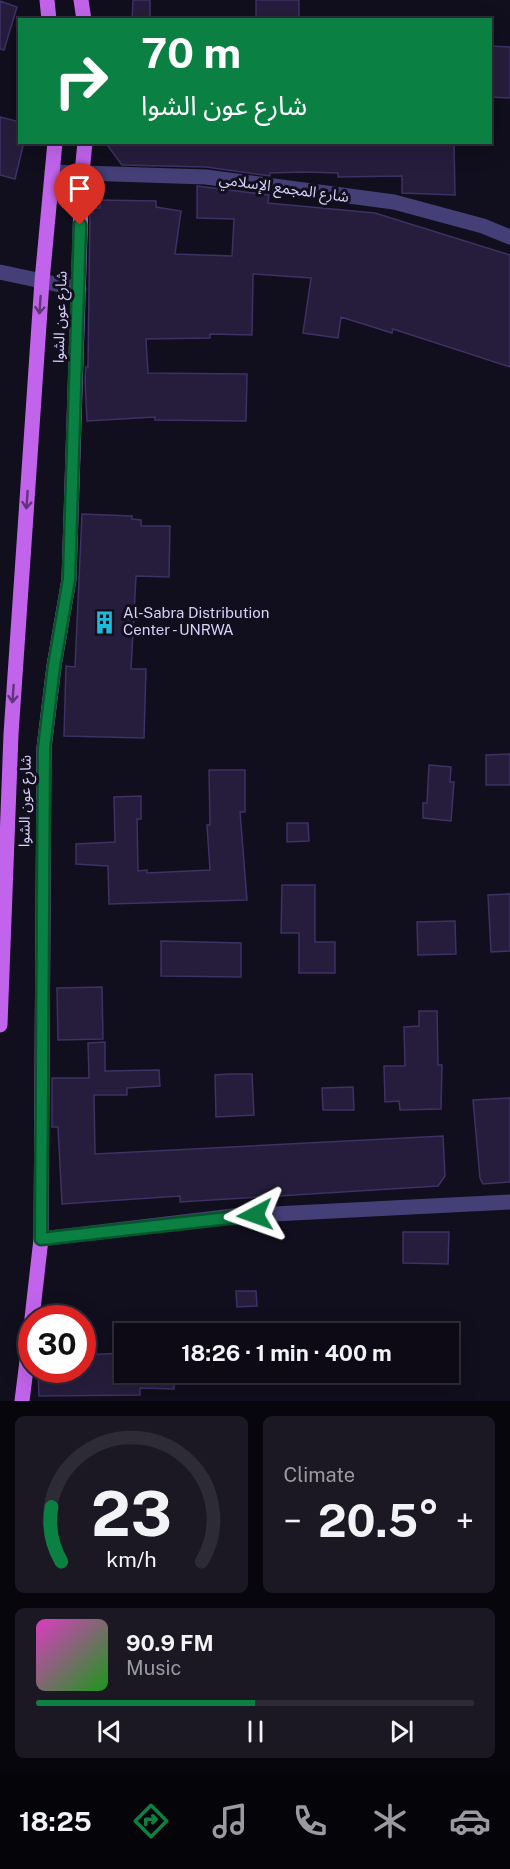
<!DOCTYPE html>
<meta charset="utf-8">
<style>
:root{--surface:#0d0a16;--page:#1b1823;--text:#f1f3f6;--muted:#9a9aa1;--line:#2d2b35;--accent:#0b8043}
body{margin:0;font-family:"Public Sans","Noto Sans Arabic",sans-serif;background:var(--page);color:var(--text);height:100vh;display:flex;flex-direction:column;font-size:22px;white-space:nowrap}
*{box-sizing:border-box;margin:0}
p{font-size:20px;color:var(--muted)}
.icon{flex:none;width:33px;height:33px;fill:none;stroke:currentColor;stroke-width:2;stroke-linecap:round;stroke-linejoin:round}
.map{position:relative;height:1401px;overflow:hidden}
.side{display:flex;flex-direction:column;gap:15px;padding:15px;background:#07060c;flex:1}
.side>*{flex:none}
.hud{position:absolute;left:18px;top:18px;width:474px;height:126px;border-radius:0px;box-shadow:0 6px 24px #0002,0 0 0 2px var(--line);background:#0b8043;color:#fff;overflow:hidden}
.speed{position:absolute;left:18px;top:1305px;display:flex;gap:12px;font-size:30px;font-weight:700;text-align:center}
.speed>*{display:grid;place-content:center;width:78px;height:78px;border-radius:50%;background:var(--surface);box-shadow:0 6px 24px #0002,0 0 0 2px var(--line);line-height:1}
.speed .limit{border:9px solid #d22;background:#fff;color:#111}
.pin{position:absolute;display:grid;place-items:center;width:51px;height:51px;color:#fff;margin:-62px -26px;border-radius:50% 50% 50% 0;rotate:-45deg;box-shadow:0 0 6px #0007}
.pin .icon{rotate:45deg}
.me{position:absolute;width:66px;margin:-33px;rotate:266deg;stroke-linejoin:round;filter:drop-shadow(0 0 4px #0008)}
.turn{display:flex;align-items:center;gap:21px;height:126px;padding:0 24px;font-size:27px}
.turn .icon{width:78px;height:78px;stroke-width:2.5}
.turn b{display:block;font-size:42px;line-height:51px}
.big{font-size:45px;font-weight:700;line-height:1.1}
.side .widget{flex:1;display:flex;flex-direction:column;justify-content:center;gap:9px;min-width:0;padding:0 21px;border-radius:9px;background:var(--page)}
.side .dial{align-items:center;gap:0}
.dial svg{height:156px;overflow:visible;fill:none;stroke:var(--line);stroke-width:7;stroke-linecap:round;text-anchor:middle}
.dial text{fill:var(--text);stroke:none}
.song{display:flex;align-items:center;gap:18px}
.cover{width:72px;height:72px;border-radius:9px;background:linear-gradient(135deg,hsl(310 70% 55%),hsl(120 70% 35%))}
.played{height:6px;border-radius:3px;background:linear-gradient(90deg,var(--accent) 50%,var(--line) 50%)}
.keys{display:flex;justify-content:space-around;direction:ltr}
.heat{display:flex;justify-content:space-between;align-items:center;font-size:33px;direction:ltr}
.side .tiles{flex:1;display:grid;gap:15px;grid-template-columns:1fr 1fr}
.widget:last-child{grid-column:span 2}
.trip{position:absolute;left:114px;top:1323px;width:345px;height:60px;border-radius:0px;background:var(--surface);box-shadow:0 6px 24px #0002,0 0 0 2px var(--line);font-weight:700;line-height:60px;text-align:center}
.tabs{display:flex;height:96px;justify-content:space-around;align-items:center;background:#050409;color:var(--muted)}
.tabs .icon{width:42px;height:42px}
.tabs .current{color:var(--accent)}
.tabs b{font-size:27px;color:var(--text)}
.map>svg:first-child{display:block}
</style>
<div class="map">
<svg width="510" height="1401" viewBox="0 0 510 1401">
<rect width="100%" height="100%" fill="#110e1d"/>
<path fill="#251d3b" stroke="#3e3164" stroke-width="1.5" d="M133,0H150V20H132Z
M256,0H299V20H256Z
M0,1L17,7L4,50L0,49Z
M490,46L510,47V98L490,97Z
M0,117L20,122V142H24L15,179L0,175Z
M105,142H454L455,195L402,193V176L338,177V173L305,172L270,173V176L206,167L122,165Z
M197,186L269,195L268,203L375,213L510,255V367L393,329L392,333L341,317L338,338L303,333L311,278L253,274L252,335L210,334V338L146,339L148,373L247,374L246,421L155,420V417L87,421L85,381L86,367H88L90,213H93V208H100V200L156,201V207L181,211L175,254L232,256L234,219L197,218Z
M82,514L132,516V519L141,520V526H170L169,577L136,576L131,669H146L144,738L64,736L66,666L75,667Z
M510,754V785H486V755Z
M429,765L451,767L450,782H454L451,821L423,818V803H427Z
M209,770H245V812H240L247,900L109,904L108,866L76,864V844L115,842L114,797L141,796V819H137L138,871L147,870V873L210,870L207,825H210Z
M287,823H308L309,841L287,842Z
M282,885H315V942H335V973H299V933H281Z
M510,894V951L491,952L488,895Z
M455,921L456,954L418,955L417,922Z
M161,941L241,943V977L161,976Z
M102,987L103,1039L58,1040L57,988Z
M419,1011H437L438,1065H442L441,1109L400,1110L399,1101L385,1102L384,1066H405L404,1027L419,1026Z
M105,1042V1071L159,1070L160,1086L127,1088V1095H94L95,1154L443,1136L445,1176L438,1186L180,1202V1196L62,1204L58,1127H52V1078H89L88,1043Z
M229,1074H252L254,1115L216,1117L215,1075Z
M353,1087L354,1110H323L322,1088Z
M510,1098V1182L483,1184L480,1178L473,1100Z
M403,1232H449L448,1264L403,1263Z
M236,1291H256L257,1306L237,1307Z
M124,1353V1372H174V1389L140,1388V1395L39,1396L38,1370H82V1355Z"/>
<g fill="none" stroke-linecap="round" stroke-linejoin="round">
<path stroke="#443f76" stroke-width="15" d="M52,172L206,177L394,202L483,226L510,237
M0,272L79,289
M41,1239L233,1216L510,1202"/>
<path stroke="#c164eb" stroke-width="15" d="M47,0L49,20
M81,0L84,20
M0,1025L11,734L42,281L55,142
M32,1318L41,1239L44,748L54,666L69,579L82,173L85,142
M22,1401L32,1321"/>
</g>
<defs><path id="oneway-shaft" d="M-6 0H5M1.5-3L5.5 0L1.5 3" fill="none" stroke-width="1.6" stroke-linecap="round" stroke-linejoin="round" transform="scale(1.5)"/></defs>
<g stroke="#60357a">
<use href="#oneway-shaft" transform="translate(40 305) rotate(94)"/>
<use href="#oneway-shaft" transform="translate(27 500) rotate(94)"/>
<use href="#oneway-shaft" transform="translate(13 694) rotate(94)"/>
</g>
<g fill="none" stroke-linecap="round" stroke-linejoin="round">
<defs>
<path id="route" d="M80,225L69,579L54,666L44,748L41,1239L255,1215"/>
</defs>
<use href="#route" stroke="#07532c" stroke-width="15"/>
<use href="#route" stroke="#0b8043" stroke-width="10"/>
</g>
<defs>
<symbol id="building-bare" viewBox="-9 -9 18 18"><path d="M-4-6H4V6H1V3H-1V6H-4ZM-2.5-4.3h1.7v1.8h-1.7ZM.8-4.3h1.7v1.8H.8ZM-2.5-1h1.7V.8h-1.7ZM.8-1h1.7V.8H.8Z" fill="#1bbbd9" stroke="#110e1d" stroke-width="2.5" paint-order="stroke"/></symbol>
</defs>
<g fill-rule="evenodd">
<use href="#building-bare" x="88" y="606" width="33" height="33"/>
</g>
<g text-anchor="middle" stroke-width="6" stroke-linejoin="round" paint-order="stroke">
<g font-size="15" fill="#d7d0f9" stroke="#110e1d">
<text transform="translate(284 188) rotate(8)" y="5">شارع المجمع الإسلامي</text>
<text transform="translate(60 317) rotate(-88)" y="5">شارع عون الشوا</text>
<text transform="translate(25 801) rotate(-89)" y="5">شارع عون الشوا</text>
</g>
<g font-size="15" fill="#d7d0f9" stroke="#110e1d" text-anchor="start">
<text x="123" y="618">Al-Sabra Distribution<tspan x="123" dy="17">Center - UNRWA</tspan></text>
</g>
</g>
</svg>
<div class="speed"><div class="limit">30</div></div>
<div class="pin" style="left:80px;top:225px;background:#d93025"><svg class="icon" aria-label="arrive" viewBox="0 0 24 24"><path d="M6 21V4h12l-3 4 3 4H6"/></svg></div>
<svg class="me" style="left:255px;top:1215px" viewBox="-20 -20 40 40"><path d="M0-17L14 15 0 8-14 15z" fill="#0b8043" stroke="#fff" stroke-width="4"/></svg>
<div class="trip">18:26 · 1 min · 400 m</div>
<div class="hud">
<div class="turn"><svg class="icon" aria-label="right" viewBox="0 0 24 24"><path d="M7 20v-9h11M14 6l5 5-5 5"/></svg><div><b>70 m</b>شارع عون الشوا</div></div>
</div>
</div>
<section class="side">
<div class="tiles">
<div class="widget dial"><svg viewBox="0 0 100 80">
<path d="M14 69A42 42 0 1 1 86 69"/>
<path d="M14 69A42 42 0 0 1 9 41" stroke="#0b8043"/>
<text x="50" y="56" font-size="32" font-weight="700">23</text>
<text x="50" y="72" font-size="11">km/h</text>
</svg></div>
<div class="widget"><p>Climate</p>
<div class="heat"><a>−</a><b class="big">20.5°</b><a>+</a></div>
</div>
<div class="widget">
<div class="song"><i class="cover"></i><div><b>90.9 FM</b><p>Music</p></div></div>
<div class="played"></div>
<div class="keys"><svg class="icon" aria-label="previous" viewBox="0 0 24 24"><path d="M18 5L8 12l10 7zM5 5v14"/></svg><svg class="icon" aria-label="pause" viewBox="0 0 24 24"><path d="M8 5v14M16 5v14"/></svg><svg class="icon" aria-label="next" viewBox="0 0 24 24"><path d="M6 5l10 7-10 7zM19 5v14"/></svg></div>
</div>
</div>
</section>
<nav class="tabs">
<b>18:25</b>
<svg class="icon current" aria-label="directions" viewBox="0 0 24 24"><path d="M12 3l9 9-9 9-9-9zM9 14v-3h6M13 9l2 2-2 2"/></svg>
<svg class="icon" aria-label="music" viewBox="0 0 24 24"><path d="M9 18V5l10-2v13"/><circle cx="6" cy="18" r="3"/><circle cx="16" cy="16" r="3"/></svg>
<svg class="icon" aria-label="phone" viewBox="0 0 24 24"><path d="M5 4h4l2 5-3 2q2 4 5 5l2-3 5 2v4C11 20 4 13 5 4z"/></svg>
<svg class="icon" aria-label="climate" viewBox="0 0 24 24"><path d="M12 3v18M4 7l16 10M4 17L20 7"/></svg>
<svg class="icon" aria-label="car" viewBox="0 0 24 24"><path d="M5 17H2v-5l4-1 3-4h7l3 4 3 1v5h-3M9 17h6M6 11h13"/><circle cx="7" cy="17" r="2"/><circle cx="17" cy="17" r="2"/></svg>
</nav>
